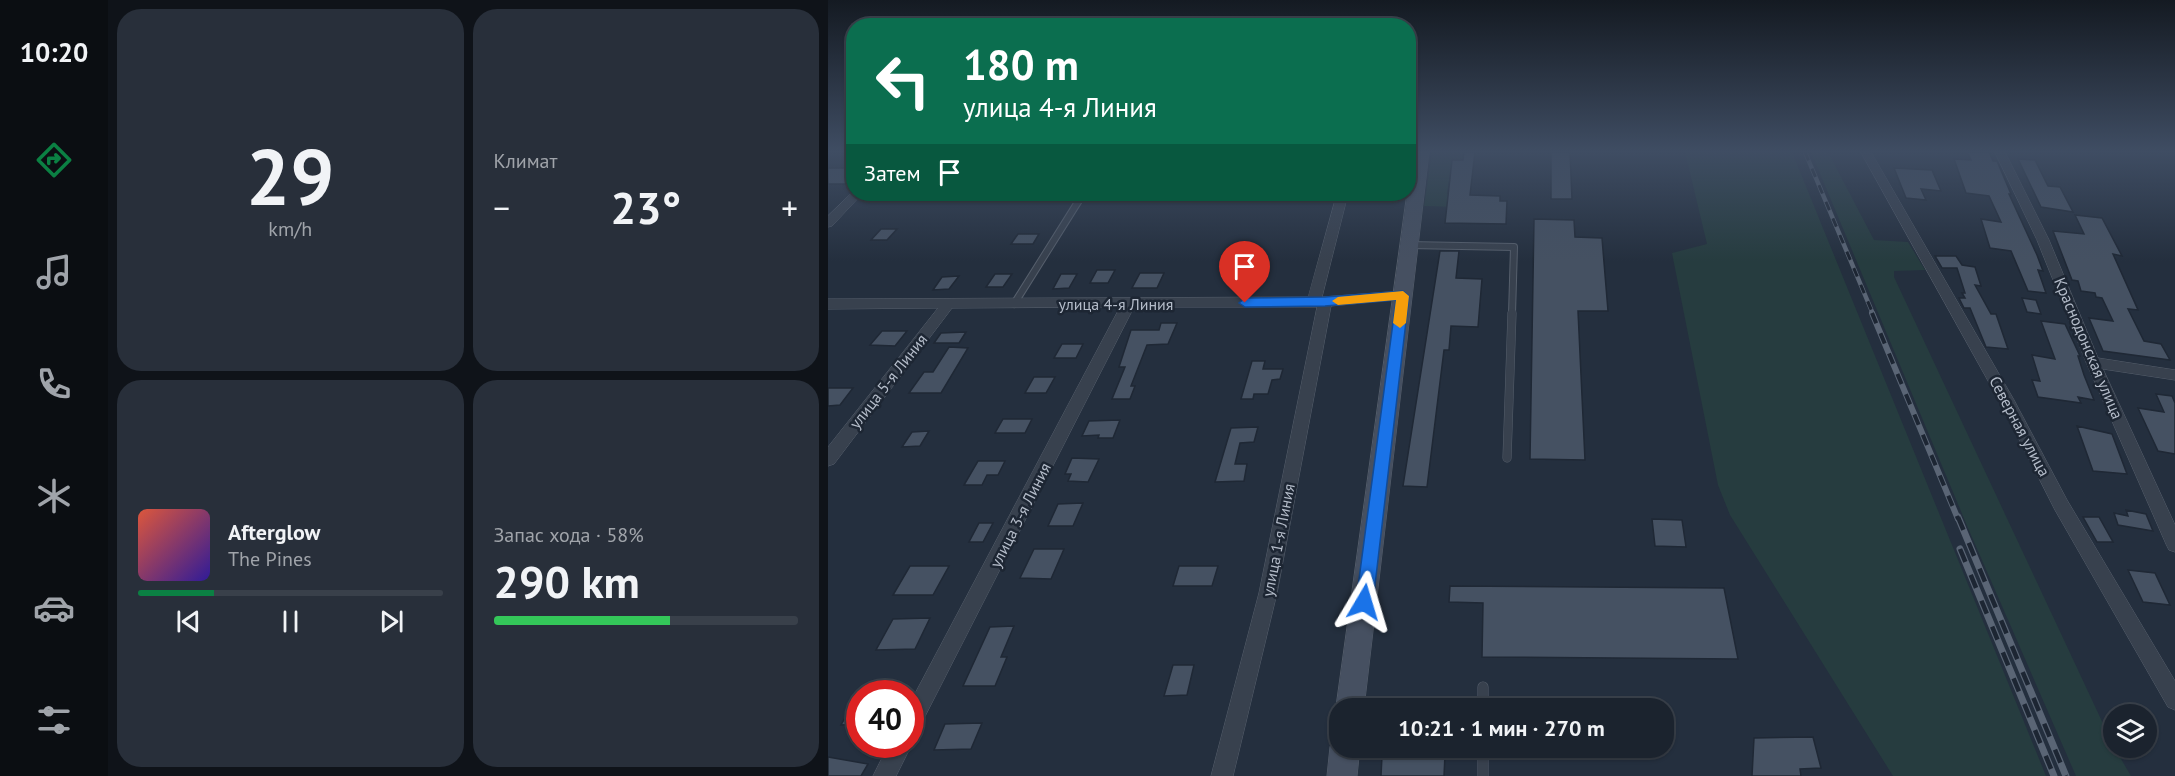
<!DOCTYPE html>
<html lang="ru">
<meta charset="utf-8">
<style>
:root{--surface:#1b232e;--page:#282f3a;--text:#f1f3f6;--muted:#a0a4aa;--line:#39404a;--accent:#0b8043}
body{margin:0;font-family:"PT Sans",sans-serif;background:var(--page);color:var(--text);height:100vh;display:flex;flex-direction:column;font-size:22px;white-space:nowrap}
*{box-sizing:border-box;margin:0}
p{font-size:20px;color:var(--muted)}
.icon{flex:none;width:33px;height:33px;fill:none;stroke:currentColor;stroke-width:2;stroke-linecap:round;stroke-linejoin:round}
.map{position:relative;flex:1;overflow:hidden}
.sheet{display:flex;flex-direction:column;gap:9px;padding:9px;background:#0f1319;width:720px}
.sheet>*{flex:none}
.top-card{position:absolute;left:18px;top:18px;width:570px;height:183px;border-radius:24px;box-shadow:0 2px 4px #0004,0 0 0 2px var(--line);background:#0b6e4f;color:#fff;overflow:hidden}
.buttons{position:absolute;left:1275px;top:704px;display:grid;gap:12px}
.buttons a{display:grid;place-items:center;width:54px;height:54px;border-radius:50%;background:var(--surface);box-shadow:0 2px 4px #0004,0 0 0 2px var(--line);font-size:30px}
.speed{position:absolute;left:18px;top:680px;display:flex;gap:12px;font-size:30px;font-weight:700;text-align:center}
.speed>*{display:grid;place-content:center;width:78px;height:78px;border-radius:50%;background:var(--surface);box-shadow:0 2px 4px #0004,0 0 0 2px var(--line);line-height:1}
.speed .limit{border:9px solid #d22;background:#fff;color:#111}
.pin{position:absolute;display:grid;place-items:center;width:51px;height:51px;color:#fff;margin:-62px -26px;border-radius:50% 50% 50% 0;rotate:-45deg;box-shadow:0 0 6px #0007}
.pin .icon{rotate:45deg}
.me{position:absolute;width:66px;margin:-33px;rotate:7deg;stroke-linejoin:round;filter:drop-shadow(0 0 4px #0008)}
.turn{display:flex;align-items:center;gap:21px;height:126px;padding:0 18px;font-size:27px}
.turn .icon{width:78px;height:78px;stroke-width:2.5}
.turn b{display:block;font-size:42px;line-height:51px}
.then{display:flex;align-items:center;height:57px;padding:0 18px;background:#0003;gap:12px;font-size:22px}
.big{font-size:45px;font-weight:700;line-height:1.1}
.sheet .card{flex:1;display:flex;flex-direction:column;justify-content:center;gap:9px;min-width:0;padding:0 21px;border-radius:24px;background:var(--page)}
.sheet .dial{align-items:center;gap:0}
.dial b{font-size:78px;line-height:1}
.song{display:flex;align-items:center;gap:18px}
.cover{width:72px;height:72px;border-radius:9px;background:linear-gradient(135deg,hsl(10 70% 55%),hsl(250 70% 35%))}
.played{height:6px;border-radius:3px;background:linear-gradient(90deg,var(--accent) 25%,var(--line) 25%)}
.keys{display:flex;justify-content:space-around;direction:ltr}
.heat{display:flex;justify-content:space-between;align-items:center;font-size:33px;direction:ltr}
.charge{height:9px;border-radius:4px;background:linear-gradient(90deg,#34c759 58%,var(--line) 0)}
.sheet .tiles{flex:1;display:grid;gap:9px;grid-template-columns:repeat(2,1fr)}
.trip{position:absolute;left:501px;top:698px;width:345px;height:60px;border-radius:24px;background:var(--surface);box-shadow:0 2px 4px #0004,0 0 0 2px var(--line);font-weight:700;line-height:60px;text-align:center}
main{display:flex;flex:1;min-height:0}
.tabs{display:flex;flex-direction:column;width:108px;justify-content:space-around;align-items:center;background:#0b0e12;color:var(--muted)}
.tabs .icon{width:42px;height:42px}
.tabs .selected{color:var(--accent)}
.tabs b{font-size:27px;color:var(--text)}
.map>svg:first-child{display:block}
</style>
<main>
<nav class="tabs">
<b>10:20</b>
<svg class="icon selected" aria-label="directions" viewBox="0 0 24 24"><path d="M12 3l9 9-9 9-9-9zM9 14v-3h6M13 9l2 2-2 2"/></svg>
<svg class="icon" aria-label="music" viewBox="0 0 24 24"><path d="M9 18V5l10-2v13"/><circle cx="6" cy="18" r="3"/><circle cx="16" cy="16" r="3"/></svg>
<svg class="icon" aria-label="phone" viewBox="0 0 24 24"><path d="M5 4h4l2 5-3 2q2 4 5 5l2-3 5 2v4C11 20 4 13 5 4z"/></svg>
<svg class="icon" aria-label="climate" viewBox="0 0 24 24"><path d="M12 3v18M4 7l16 10M4 17L20 7"/></svg>
<svg class="icon" aria-label="car" viewBox="0 0 24 24"><path d="M5 17H2v-5l4-1 3-4h7l3 4 3 1v5h-3M9 17h6M6 11h13"/><circle cx="7" cy="17" r="2"/><circle cx="17" cy="17" r="2"/></svg>
<svg class="icon" aria-label="filters" viewBox="0 0 24 24"><path d="M4 7h16M4 17h16"/><circle cx="9" cy="7" r="2"/><circle cx="15" cy="17" r="2"/></svg>
</nav>
<section class="sheet">
<div class="tiles">
<div class="card dial"><b>29</b><p>km/h</p></div>
<div class="card"><p>Климат</p>
<div class="heat"><a>−</a><b class="big">23°</b><a>+</a></div>
</div>
<div class="card">
<div class="song"><i class="cover"></i><div><b>Afterglow</b><p>The Pines</p></div></div>
<div class="played"></div>
<div class="keys"><svg class="icon" aria-label="previous" viewBox="0 0 24 24"><path d="M18 5L8 12l10 7zM5 5v14"/></svg><svg class="icon" aria-label="pause" viewBox="0 0 24 24"><path d="M8 5v14M16 5v14"/></svg><svg class="icon" aria-label="next" viewBox="0 0 24 24"><path d="M6 5l10 7-10 7zM19 5v14"/></svg></div>
</div>
<div class="card"><p>Запас хода · 58%</p><b class="big">290 km</b><div class="charge"></div></div>
</div>
</section>
<div class="map">
<svg width="1347" height="776" viewBox="0 0 1347 776">
<rect width="100%" height="100%" fill="#242f3e"/>
<path fill="#263c3f" d="M604,152H636L635,160H624L619,194L631,195L630,207L596,206Z
M857,152H964L1218,776H1065L902,515L890,485L844,253L879,244Z
M983,152H1000L1046,240L1080,242L1097,270L1066,271V277L1286,747L1303,776H1248L1140,528Z"/>
<path fill="#455162" stroke="#1f2835" stroke-width="1.5" d="M636,152H647L642,195L672,196V201H679L678,224L617,223L624,160H635Z
M723,152H742L744,199H723Z
M1139,152H1161L1165,161H1169L1183,194H1181L1209,255L1215,271L1210,270L1218,293L1200,291L1183,251L1162,248L1153,219L1173,222L1161,196L1138,193L1126,159L1143,160Z
M1190,159L1207,160L1220,186L1232,187L1245,212L1213,207Z
M0,168H26V175L17,184H0Z
M1066,168L1104,170L1113,191L1093,189L1098,200L1078,198Z
M1247,215L1274,218L1294,256L1285,254L1310,310L1300,309L1316,341L1333,344L1342,360L1275,351L1261,318L1285,321L1274,298L1268,297L1267,293L1253,291L1250,281L1244,280L1225,231L1256,234Z
M706,219L746,220L747,237L774,238L780,311H750L757,460L702,459Z
M53,229H69L59,240H43Z
M190,234H211L205,244H183Z
M612,251H631L628,278L654,279L650,327L623,326L621,350H616L599,487L575,486Z
M1107,256H1128L1134,265L1147,267L1153,286L1147,285L1163,314H1168L1180,349L1158,347L1142,308H1136L1131,298H1137L1134,293H1137L1129,268H1114Z
M269,270H287L280,283H262Z
M312,273H336L329,288H304Z
M167,274H184L175,287H158Z
M233,274H249L241,288L225,289Z
M131,276L121,289L105,290L114,277Z
M1194,298L1208,300L1213,314L1199,312Z
M1213,321L1237,324L1252,356H1250L1256,375L1266,400L1250,397L1253,403L1210,397L1204,380L1212,381L1204,355L1227,359Z
M333,323H349L340,344L319,345L303,386H307L302,399H284L297,367H291L303,330H331Z
M54,331H79L67,346L42,345Z
M138,332L131,343H106L113,333Z
M234,344H255L248,358H226Z
M121,347L140,348L113,393H81L96,372H105Z
M424,361H437L435,369H455L452,379L444,380L440,394H426L425,399H413Z
M206,377H227L218,393H197Z
M0,388H25L12,405L0,406Z
M1328,394L1344,396L1347,403V454L1330,451L1310,408L1336,412Z
M175,419H204L197,433H167Z
M292,420L285,438H270L271,435L254,436L261,421Z
M1249,426L1284,434L1299,474L1265,471Z
M430,427L426,442L412,443L407,464H419L416,481L387,482L403,428Z
M101,431L92,446L74,447L84,432Z
M244,458L271,459L260,482L240,481L243,474H237Z
M150,461H177L170,475H159L154,485H136Z
M255,503L245,526H220L230,504Z
M1298,510L1318,514L1325,531L1290,525L1286,513L1300,516Z
M1255,517H1271L1285,542H1269Z
M824,519L854,520L858,547L827,546Z
M151,523H165L155,542H141Z
M206,549H236L223,579L192,578Z
M82,566H121L105,595H65Z
M351,566H390L384,586H345Z
M1300,570L1327,573L1342,605L1315,602Z
M622,586L896,588L910,659L654,657L655,603L621,602Z
M102,618L87,649L48,650L65,619Z
M186,626L173,657H179L167,686H135L162,627Z
M345,665H366L359,695L336,696Z
M32,692V724L13,725Z
M154,723L143,749L106,750L117,724Z
M985,737L993,768L972,769L973,776H924L926,738Z
M617,755L616,776H553L554,756Z
M0,757L40,764L33,776H0Z"/>
<g fill="none" stroke-linecap="round" stroke-linejoin="round">
<defs>
<path id="lane-far2" d="M581,245L686,247L684,314
M186,304L255,194"/>
<path id="lane-far1" d="M679,458L684,313"/>
<path id="lane" d="M655,687V708
M655,747V776"/>
<path id="street" d="M1033,152H1043L1186,400L1239,500L1347,681V710L1340,707L1227,510L1174,406Z
M1167,152H1177L1221,240L1270,358L1347,370V380L1275,369L1347,525V552L1341,550L1338,544L1258,362L1209,240Z
M26,191V194H34L4,226L0,227V216Z
M509,194H520L494,297L575,291L582,295L575,299L503,306L449,593L405,776H383L431,593L489,307H306L89,732L82,735V703L292,307L124,308L6,464L0,466V447L110,308L0,309V299L480,297Z
M82,741L84,744L68,776H45L61,744H82Z"/>
<path id="secondary" d="M585,152H601L536,708H512V718L508,708Z
M512,734V747H532L529,776H499L502,747L506,736Z"/>
</defs>
<use href="#lane-far2" stroke="#565f6c" stroke-width="8"/>
<use href="#lane-far1" stroke="#565f6c" stroke-width="9"/>
<use href="#lane" stroke="#565f6c" stroke-width="11"/>
<use href="#street" stroke="#565f6c" stroke-width="1"/>
<use href="#secondary" stroke="#565f6c" stroke-width="1"/>
<use href="#lane-far2" stroke="#38414e" stroke-width="6"/>
<use href="#lane-far1" stroke="#38414e" stroke-width="8"/>
<use href="#lane" stroke="#38414e" stroke-width="10"/>
<use href="#street" fill="#38414e" fill-rule="evenodd"/>
<use href="#secondary" fill="#465061" fill-rule="evenodd"/>
<defs>
<path id="rail-far2" d="M977,152L1045,314"/>
<path id="rail-far1" d="M1044,313L1130,519"/>
<path id="rail" d="M1130,517L1238,776
M1132,549L1226,776"/>
</defs>
<use href="#rail-far2" stroke="#5a6575" stroke-width="4.5"/>
<use href="#rail-far1" stroke="#5a6575" stroke-width="6"/>
<use href="#rail" stroke="#5a6575" stroke-width="7"/>
<use href="#rail-far2" stroke="#1d2633" stroke-width="3" stroke-dasharray="9" stroke-linecap="butt"/>
<use href="#rail-far1" stroke="#1d2633" stroke-width="4" stroke-dasharray="11" stroke-linecap="butt"/>
<use href="#rail" stroke="#1d2633" stroke-width="4.5" stroke-dasharray="14" stroke-linecap="butt"/>
</g>
<linearGradient id="sky" x2="0" y2="1"><stop stop-color="#141a22"/><stop offset="0.58" stop-color="#3f4d63"/><stop offset="1" stop-color="#3f4d63" stop-opacity="0"/></linearGradient>
<rect width="1347" height="261" fill="url(#sky)"/>
<path fill="#1a73e8" stroke="#114b97" stroke-width="1.5" d="M575,291L581,296L545,602L542,607L536,610L530,607L528,602L568,300L497,306L417,307L411,303L417,298L497,297Z"/>
<path fill="#f59e0b" d="M575,291L581,296L578,323L572,328L565,323L568,300L510,305L504,301L510,297Z"/>
<g text-anchor="middle" stroke-width="5" stroke-linejoin="round" paint-order="stroke">
<g font-size="16" fill="#b4bcc9" stroke="#1d2633">
<text x="288" y="310">улица 4-я Линия</text>
<text transform="translate(1261 348) rotate(67)" y="6">Краснодонская улица</text>
<text transform="translate(60 381) rotate(-52)" y="6">улица 5-я Линия</text>
<text transform="translate(1192 426) rotate(62)" y="6">Северная улица</text>
<text transform="translate(192 515) rotate(-63)" y="6">улица 3-я Линия</text>
<text transform="translate(450 540) rotate(-79)" y="6">улица 1-я Линия</text>
</g>
</g>
</svg>
<div class="buttons">
<a><svg class="icon" aria-label="layers" viewBox="0 0 24 24"><path d="M12 4l9 5-9 5-9-5zM3 14l9 5 9-5"/></svg></a>
</div>
<div class="speed"><div class="limit">40</div></div>
<div class="pin" style="left:417px;top:303px;background:#d93025"><svg class="icon" aria-label="arrive" viewBox="0 0 24 24"><path d="M6 21V4h12l-3 4 3 4H6"/></svg></div>
<svg class="me" style="left:536px;top:602px" viewBox="-20 -20 40 40"><path d="M0-17L14 15 0 8-14 15z" fill="#1a73e8" stroke="#fff" stroke-width="4"/></svg>
<div class="trip">10:21 · 1 мин · 270 m</div>
<div class="top-card">
<div class="turn"><svg class="icon" aria-label="left" viewBox="0 0 24 24"><path d="M17 20v-9H6M10 6l-5 5 5 5"/></svg><div><b>180 m</b>улица 4-я Линия</div></div>
<div class="then">Затем<svg class="icon" aria-label="arrive" viewBox="0 0 24 24"><path d="M6 21V4h12l-3 4 3 4H6"/></svg></div>
</div>
</div>
</main>
